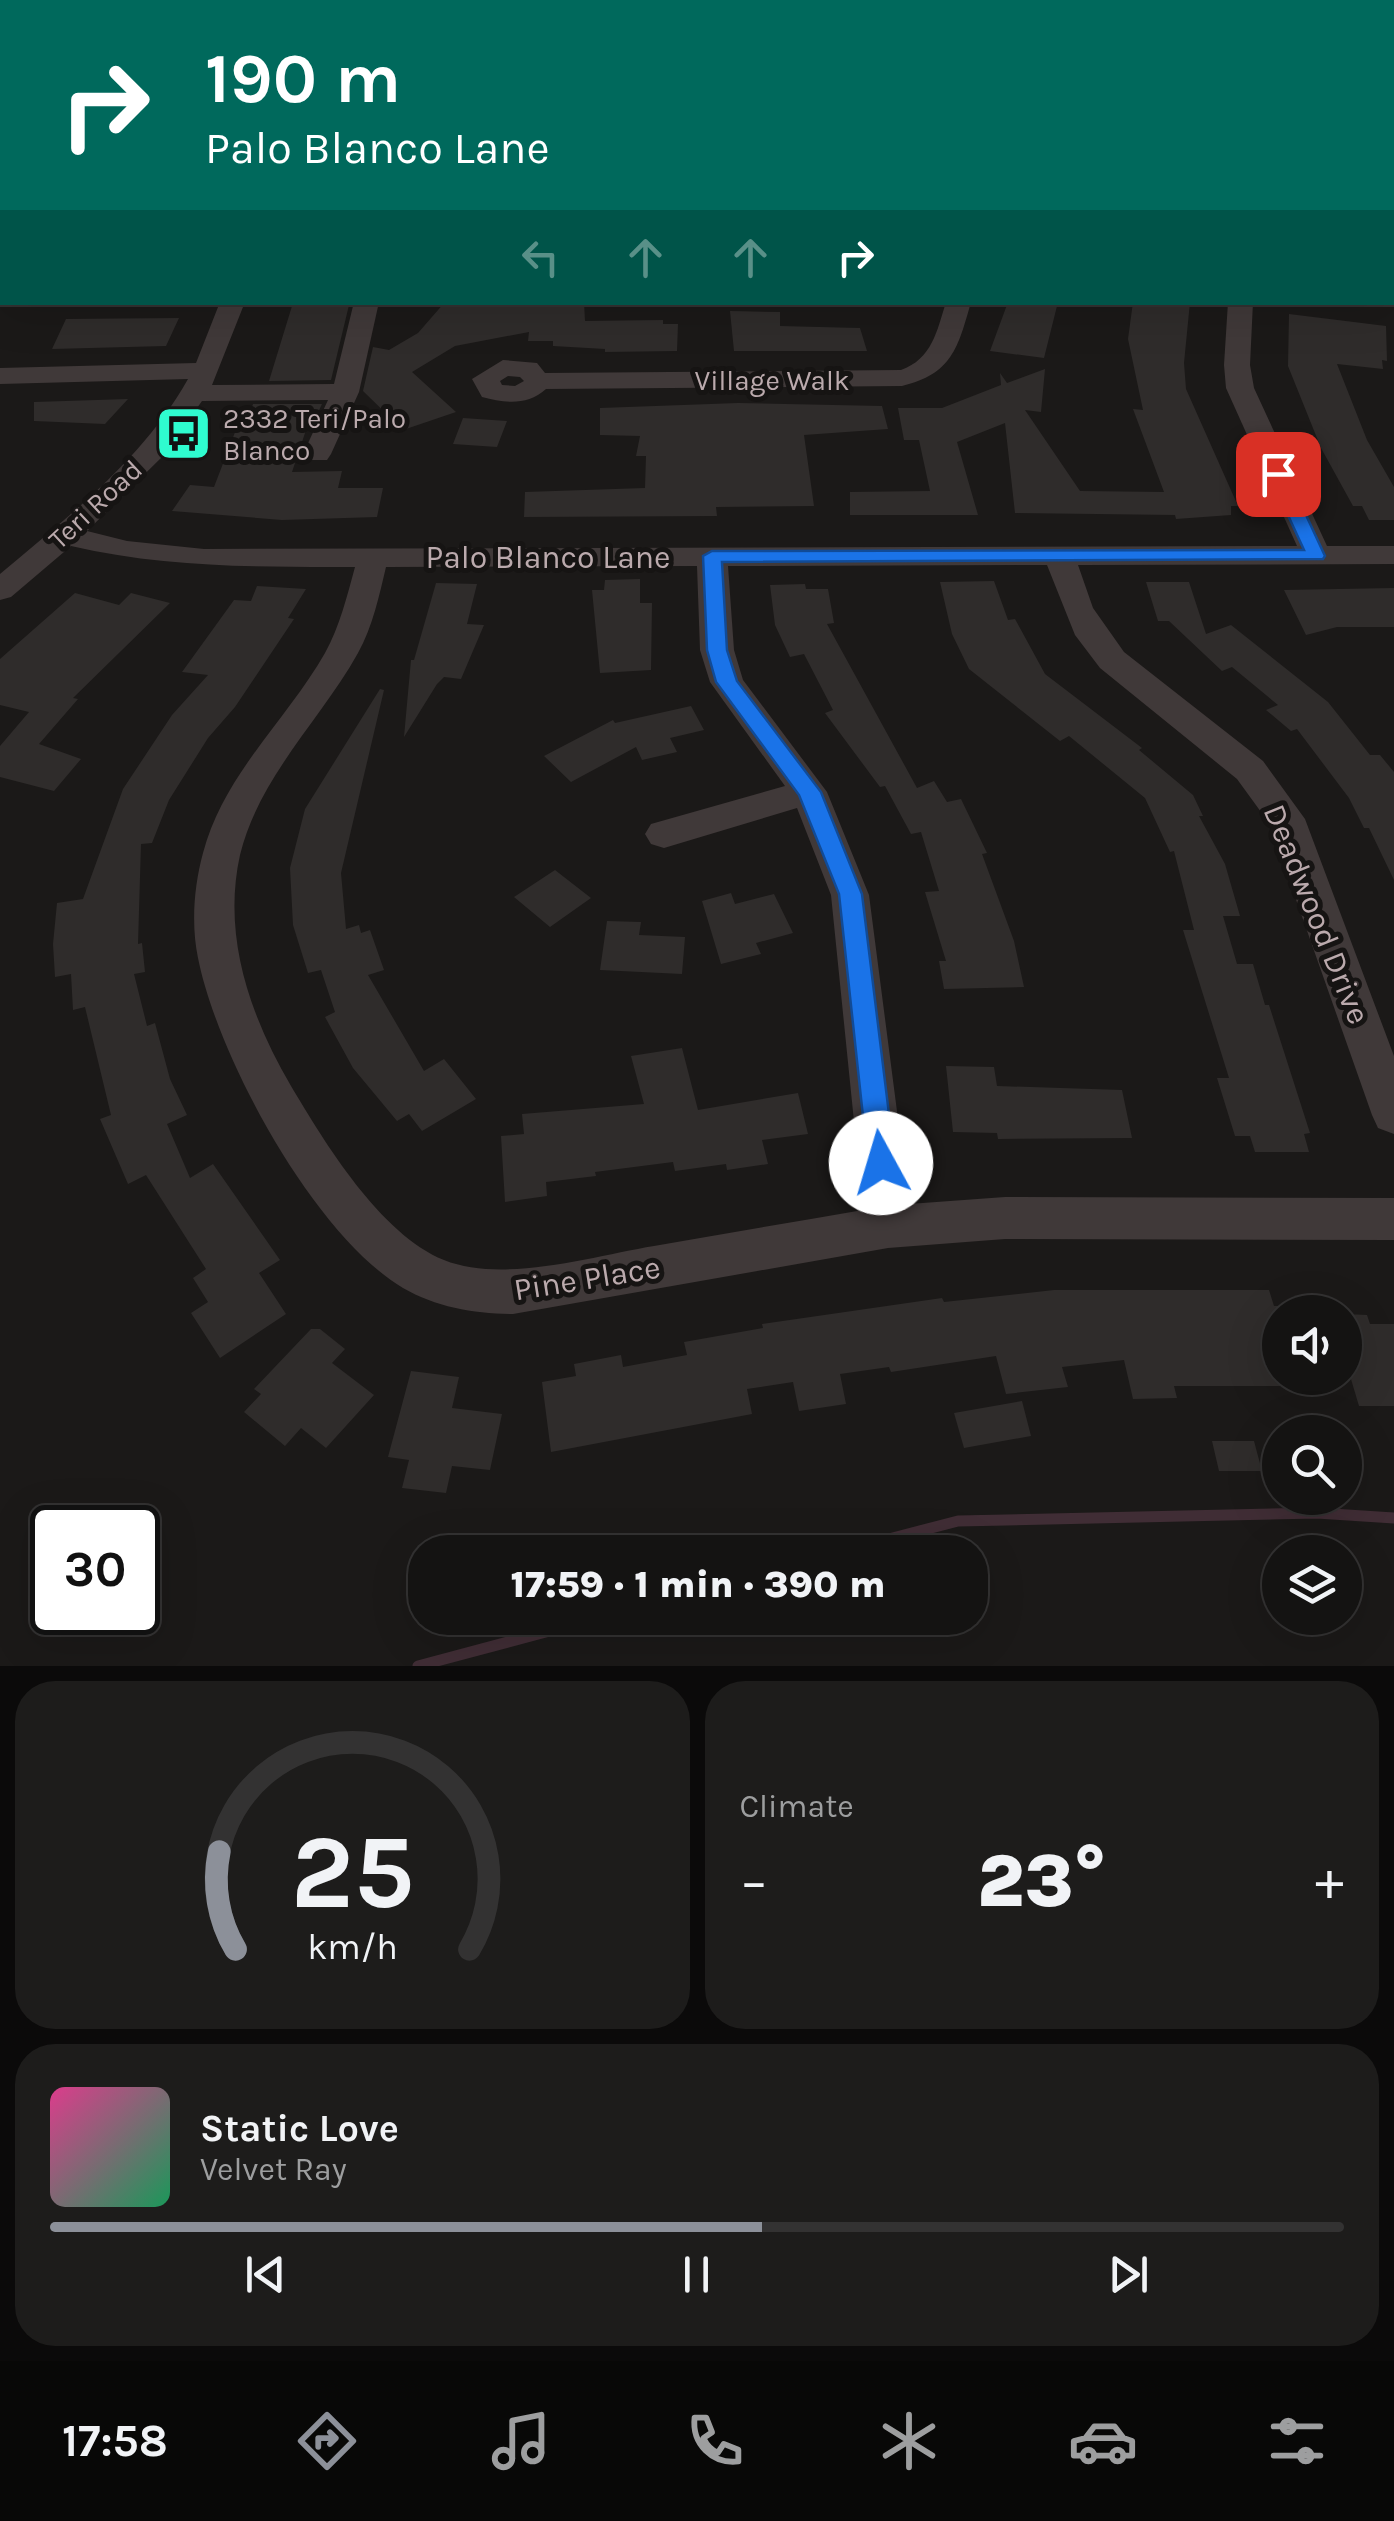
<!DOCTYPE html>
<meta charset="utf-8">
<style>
:root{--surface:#141312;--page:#1d1c1b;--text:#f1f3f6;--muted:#9d9e9f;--line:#333232;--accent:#8c9099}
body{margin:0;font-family:Karla,sans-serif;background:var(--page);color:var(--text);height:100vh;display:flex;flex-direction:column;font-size:38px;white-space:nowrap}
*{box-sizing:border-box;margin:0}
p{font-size:32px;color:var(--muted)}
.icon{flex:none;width:55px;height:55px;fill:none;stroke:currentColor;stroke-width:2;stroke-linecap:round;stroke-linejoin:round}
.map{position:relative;height:1666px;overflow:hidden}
.details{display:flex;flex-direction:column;gap:15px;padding:15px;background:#0b0a0a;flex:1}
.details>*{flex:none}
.guide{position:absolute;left:0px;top:0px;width:1395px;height:305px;box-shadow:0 10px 40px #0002,0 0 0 2px var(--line);background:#00695c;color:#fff;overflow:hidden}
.buttons{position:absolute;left:1262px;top:1295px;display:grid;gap:20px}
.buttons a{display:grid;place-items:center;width:100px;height:100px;border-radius:50%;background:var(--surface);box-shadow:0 10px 40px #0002,0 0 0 2px var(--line);font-size:50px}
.speed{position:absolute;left:30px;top:1505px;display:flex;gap:20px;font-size:50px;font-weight:700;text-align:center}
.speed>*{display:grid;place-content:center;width:130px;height:130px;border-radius:50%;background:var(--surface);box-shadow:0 10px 40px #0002,0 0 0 2px var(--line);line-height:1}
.speed .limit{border:5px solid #111;border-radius:15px;background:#fff;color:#111}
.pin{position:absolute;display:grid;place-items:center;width:85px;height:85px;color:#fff;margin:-42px;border-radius:20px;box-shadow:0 5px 15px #0006}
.me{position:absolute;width:110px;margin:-55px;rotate:354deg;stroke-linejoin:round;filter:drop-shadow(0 0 8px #0008)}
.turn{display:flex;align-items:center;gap:35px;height:210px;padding:0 40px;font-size:45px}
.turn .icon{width:130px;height:130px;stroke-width:2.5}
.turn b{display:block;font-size:70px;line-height:85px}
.lanes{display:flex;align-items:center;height:95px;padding:0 40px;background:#0003;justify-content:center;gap:50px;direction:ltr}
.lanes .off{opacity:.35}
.big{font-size:75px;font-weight:800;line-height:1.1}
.details .card{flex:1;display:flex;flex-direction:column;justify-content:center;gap:15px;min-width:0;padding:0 35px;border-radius:40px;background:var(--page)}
.details .dial{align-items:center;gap:0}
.dial svg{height:260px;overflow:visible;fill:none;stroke:var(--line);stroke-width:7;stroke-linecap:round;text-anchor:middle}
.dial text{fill:var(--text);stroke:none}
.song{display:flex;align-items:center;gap:30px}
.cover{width:120px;height:120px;border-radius:15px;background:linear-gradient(135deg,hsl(330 70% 55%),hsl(150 70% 35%))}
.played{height:10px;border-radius:5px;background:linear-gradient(90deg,var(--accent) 55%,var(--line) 55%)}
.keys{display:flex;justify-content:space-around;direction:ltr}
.heat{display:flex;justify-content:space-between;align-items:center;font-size:55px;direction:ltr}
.details .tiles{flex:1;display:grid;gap:15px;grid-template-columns:1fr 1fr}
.card:last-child{grid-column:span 2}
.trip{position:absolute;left:408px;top:1535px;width:580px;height:100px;border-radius:40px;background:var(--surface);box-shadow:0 10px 40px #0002,0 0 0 2px var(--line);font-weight:800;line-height:100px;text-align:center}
.tabs{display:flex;height:160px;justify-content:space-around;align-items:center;background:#080807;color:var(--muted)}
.tabs .icon{width:70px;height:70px}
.tabs .selected{color:var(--accent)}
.tabs b{font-size:45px;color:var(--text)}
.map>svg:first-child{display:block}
</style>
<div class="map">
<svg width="1394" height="1666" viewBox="0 0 1394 1666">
<rect width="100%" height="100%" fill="#1b1918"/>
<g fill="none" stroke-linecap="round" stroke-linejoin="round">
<path stroke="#402d35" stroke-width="11" d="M839,1552L958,1521L1317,1513L1394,1518
M418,1666L598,1618"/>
</g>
<path fill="#2f2c2b" d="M445,302H584L585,321L663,320V324H678L677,351L605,352V349L553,346V341H528L529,332L455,346L412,372L456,412L403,430L363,391L373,347L389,350L418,333Z
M1008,302H1058L1044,358L990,351Z
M1133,302H1190L1184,363L1186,389L1238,506H1231V515L1176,519L1175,515L1015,513L1005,423L957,442L978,515H850V492L930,491L919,440H904L898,408H942L1001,385L1000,373L1007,383L1045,369L1041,412L1025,410L1080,491L1164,492L1133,409L1143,410L1128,339Z
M349,305L331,380L269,381L292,306Z
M730,311L780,312V326L860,328L867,351H734Z
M1289,314L1386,326L1387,361L1382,360L1383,369L1337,364L1367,440L1394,487V520H1369L1362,506H1353L1321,448L1288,366Z
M179,318L166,346L52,349L66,319Z
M128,399L105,424L34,421V402Z
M738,403L882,406L888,429L804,435L814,506L716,507L717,516L524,517L525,492L645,488L646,456H636L640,436L600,435V408Z
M253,404H322L314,421H309L292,472L342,471L338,488H383L377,517L282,520L172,511L190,485L214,487L237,427H245Z
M463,418L507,421L497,447L453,444Z
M640,579V603H652L651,670L600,673L592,590H604L605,580Z
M994,581L1008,620L1015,619L1045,674L1142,748L1139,750L1193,795L1203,816H1199L1225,864L1240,916H1223L1237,964H1253L1265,1005H1269L1310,1133L1304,1134L1309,1152H1255L1250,1136H1235L1217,1078H1229L1183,930H1194L1174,851L1170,852L1145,798L1069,736L1060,741L969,669L952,634L940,582Z
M1146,582H1189L1206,634L1231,625L1328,702L1370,755H1380L1394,772V880L1369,828H1364L1349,798L1297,729L1291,731L1266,710L1278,705L1232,667L1222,671L1169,621H1158Z
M436,583L477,584L467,624L484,625L461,679L444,677L437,684L404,737L411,660H414Z
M805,584L806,589H828L834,623L827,624L917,788L934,781L947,802L961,799L987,853L982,854L1014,941L1024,987L944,989L939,961H946L925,892L939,891L921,832L911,834L885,786L880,787L825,713L833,710L804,654L790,657L775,625L770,585Z
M257,586L306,589L288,618L294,619L235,707L208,738L169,800L152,843L141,844L138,944L142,943L145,972L134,974L147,1026L155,1023L170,1079L187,1115L167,1124L190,1178L213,1164L280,1260L259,1273L286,1314L220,1358L191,1313L208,1302L193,1278L206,1269L146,1175L128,1184L100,1119L111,1115L85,1007L73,1010L71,974L55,977L53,944L57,903L83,899L123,789L172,715L208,675L182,672L234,600L251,601Z
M1394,588V627H1337L1306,635L1284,590Z
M75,593L119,605L131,593L170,603L73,698L78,699L39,744L81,759L54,791L0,777V746L29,712L0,705V659Z
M380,689L384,690L341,873L346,929L359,925L361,933L370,930L384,970L368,975L424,1071L444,1059L476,1099L422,1131L409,1114L397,1121L353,1068L325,1017L335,1012L321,970L308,973L293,925L290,868L305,809Z
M691,706L704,730L670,738L677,752L642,760L636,747L571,782L544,756L613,720L615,723Z
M555,870L591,898L550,927L514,897Z
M731,893L735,904L774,894L793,933L756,943L761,954L721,964L702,901Z
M607,921L641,922L639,935L685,937L682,974L600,970Z
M682,1048L698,1110L798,1093L808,1134L762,1140L768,1164L727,1170L726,1164L675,1171L673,1162L595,1172L596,1176L546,1182L547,1196L505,1202L501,1136L524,1134L522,1114L644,1104L631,1056Z
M946,1066L994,1067L997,1086L1122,1090L1132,1138L998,1139L997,1133L953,1132Z
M1054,1290H1269L1274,1306H1280V1386H1174L1177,1398L1133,1399L1124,1360L1062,1367L1068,1387L1006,1394L996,1356L891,1372L889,1367L840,1374L846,1404L799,1411L793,1382L747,1389L752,1414L551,1452L542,1382L576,1376L574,1364L621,1355L623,1367L687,1355L684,1342L763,1328L762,1324L942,1298L944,1302Z
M1345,1314L1367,1315L1370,1324H1394V1406H1359L1345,1359Z
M311,1329H320L345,1349L332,1363L374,1395L326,1448L301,1428L285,1446L244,1412L261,1394L254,1389Z
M411,1371L459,1377L452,1408L502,1414L490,1470L452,1466L446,1493L402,1488L409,1460L388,1457Z
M1022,1401L1031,1436L964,1448L954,1413Z
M1212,1441H1254L1262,1471H1219Z"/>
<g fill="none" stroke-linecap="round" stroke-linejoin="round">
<path fill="#403939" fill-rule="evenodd" d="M0,47H2V59H0Z
M1394,136V149H1392V136Z
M0,231H2V245H0Z
M1392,256H1394V271H1392Z
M220,302H245L212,385L334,384L354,302H379L359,392L331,454L327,460H307L303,454L328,400L202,401L163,456L87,531L127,541L204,549L1297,546L1226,388L1224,365L1228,302H1253L1250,365L1254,388L1327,546H1394V564L1078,565L1093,608L1124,652L1263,761L1305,819L1394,1056V1134L1378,1128L1372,1115L1269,823L1237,779L1100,668L1075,635L1047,565L728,566L734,650L743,680L827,792L869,895L909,1204L1005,1197L1394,1198V1240L1005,1239L888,1248L513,1314C475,1314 436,1307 403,1288C314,1235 218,1058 198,958C191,924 194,886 203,853C224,774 286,721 325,653C340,626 347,596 355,567C258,567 166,568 71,546L11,597L0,600V574C69,516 143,459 188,379L0,384V368L196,363ZM697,566L700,650L710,682L785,786L651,824L645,834L651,844L664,848L797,808L831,895L863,1210C793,1222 723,1234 654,1246C593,1256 503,1284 444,1260C380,1234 325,1143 291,1086C250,1016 222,936 240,855C259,777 320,721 358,653C373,626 379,596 386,567Z
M946,302H971C958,348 952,374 902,386L546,389C527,406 505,403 482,397L472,379L503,360L537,363L545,373L901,370C932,359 937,331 946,302ZM508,376L520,377L524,381L515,386L502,385L500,381Z"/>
<path fill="#5f5556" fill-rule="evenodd" d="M1161,0H1189L1190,2H1162Z
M1392,92H1394V108H1392Z"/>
</g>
<path fill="#1a73e8" stroke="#114b97" stroke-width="2.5" d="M1278,469L1287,474L1325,556L1323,559L722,562L727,650L737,681L821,792L862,894L895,1163L891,1172L881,1175L872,1172L868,1163L839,894L799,795L716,682L707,650L703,556L712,551L1304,550L1269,474Z"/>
<defs>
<symbol id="bus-square" viewBox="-11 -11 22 22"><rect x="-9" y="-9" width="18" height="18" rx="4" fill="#2ffccf" stroke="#161413"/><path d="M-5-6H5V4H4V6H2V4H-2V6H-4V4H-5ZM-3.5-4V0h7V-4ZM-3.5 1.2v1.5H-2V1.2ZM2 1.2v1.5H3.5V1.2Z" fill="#111"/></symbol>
</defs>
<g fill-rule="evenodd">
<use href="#bus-square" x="152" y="402" width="63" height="63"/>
</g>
<g text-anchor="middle" stroke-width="10" stroke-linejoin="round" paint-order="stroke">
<g font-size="28" fill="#bbaaad" stroke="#161413">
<text x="772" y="390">Village Walk</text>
<text transform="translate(95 504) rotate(-43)" y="10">Teri Road</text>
</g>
<g font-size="28" fill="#bbaaad" stroke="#161413" text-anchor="start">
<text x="223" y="428">2332 Teri/Palo<tspan x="223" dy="32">Blanco</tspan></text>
</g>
<g font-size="32" fill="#bbaaad" stroke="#161413">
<text x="548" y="568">Palo Blanco Lane</text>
<text transform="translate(1317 914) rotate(68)" y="11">Deadwood Drive</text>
<text transform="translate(587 1278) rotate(-9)" y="11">Pine Place</text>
</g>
</g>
</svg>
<div class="buttons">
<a><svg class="icon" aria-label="sound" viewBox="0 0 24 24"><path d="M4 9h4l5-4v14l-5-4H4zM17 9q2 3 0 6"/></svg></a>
<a><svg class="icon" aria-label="search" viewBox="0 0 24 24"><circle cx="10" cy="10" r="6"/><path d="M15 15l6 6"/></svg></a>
<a><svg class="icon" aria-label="layers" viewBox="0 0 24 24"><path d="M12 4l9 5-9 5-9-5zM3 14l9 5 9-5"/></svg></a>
</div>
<div class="speed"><div class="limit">30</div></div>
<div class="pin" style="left:1278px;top:474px;background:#d93025"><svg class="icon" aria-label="arrive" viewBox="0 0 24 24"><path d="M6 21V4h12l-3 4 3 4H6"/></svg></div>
<svg class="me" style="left:881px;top:1163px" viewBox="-20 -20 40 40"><circle r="19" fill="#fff"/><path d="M0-13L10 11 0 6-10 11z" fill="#1a73e8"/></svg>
<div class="trip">17:59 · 1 min · 390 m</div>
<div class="guide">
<div class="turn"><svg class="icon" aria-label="right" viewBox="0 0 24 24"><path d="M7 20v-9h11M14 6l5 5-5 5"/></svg><div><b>190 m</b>Palo Blanco Lane</div></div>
<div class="lanes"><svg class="icon off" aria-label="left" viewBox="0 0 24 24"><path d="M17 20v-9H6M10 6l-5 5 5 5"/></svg><svg class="icon off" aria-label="ahead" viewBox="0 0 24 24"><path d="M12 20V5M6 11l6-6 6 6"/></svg><svg class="icon off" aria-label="ahead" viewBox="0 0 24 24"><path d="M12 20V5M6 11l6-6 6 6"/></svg><svg class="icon" aria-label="right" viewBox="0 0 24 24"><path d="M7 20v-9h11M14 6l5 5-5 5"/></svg></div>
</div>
</div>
<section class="details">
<div class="tiles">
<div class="card dial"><svg viewBox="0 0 100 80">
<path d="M14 69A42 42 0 1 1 86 69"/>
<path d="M14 69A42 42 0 0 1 9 39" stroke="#8c9099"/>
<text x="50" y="56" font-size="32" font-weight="700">25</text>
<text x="50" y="72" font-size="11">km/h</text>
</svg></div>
<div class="card"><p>Climate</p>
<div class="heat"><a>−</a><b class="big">23°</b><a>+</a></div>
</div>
<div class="card">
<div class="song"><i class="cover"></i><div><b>Static Love</b><p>Velvet Ray</p></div></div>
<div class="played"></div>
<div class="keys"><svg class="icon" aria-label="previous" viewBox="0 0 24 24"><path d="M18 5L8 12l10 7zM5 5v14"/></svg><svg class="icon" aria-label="pause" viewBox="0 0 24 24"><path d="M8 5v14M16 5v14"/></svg><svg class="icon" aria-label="next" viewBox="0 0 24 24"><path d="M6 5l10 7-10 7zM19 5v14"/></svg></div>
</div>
</div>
</section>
<nav class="tabs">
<b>17:58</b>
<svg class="icon selected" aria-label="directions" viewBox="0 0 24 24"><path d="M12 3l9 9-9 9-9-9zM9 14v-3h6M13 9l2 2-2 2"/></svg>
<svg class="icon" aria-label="music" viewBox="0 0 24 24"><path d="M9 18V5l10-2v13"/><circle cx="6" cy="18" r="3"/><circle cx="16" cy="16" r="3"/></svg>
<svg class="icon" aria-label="phone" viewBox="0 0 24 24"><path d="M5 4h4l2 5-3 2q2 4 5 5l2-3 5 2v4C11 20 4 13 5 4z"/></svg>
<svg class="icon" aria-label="climate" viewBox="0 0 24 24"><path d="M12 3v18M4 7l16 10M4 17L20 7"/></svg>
<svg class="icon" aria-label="car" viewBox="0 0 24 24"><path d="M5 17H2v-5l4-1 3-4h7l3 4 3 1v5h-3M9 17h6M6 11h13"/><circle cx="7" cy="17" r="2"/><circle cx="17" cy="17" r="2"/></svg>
<svg class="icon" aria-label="filters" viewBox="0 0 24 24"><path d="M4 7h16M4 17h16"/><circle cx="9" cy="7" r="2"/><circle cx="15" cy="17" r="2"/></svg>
</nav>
